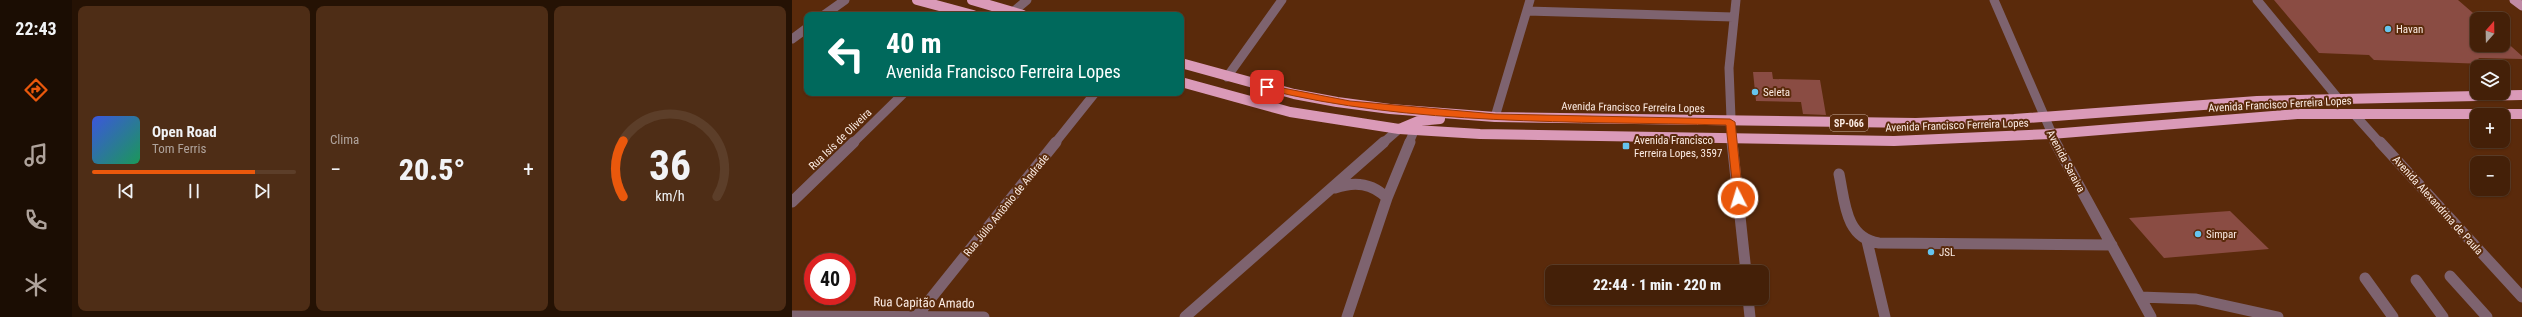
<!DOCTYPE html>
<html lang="pt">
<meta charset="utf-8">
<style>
:root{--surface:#442008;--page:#4e2d16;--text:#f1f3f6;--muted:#afa39c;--line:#5c3e29;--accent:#ea580c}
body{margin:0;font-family:"Roboto Condensed",sans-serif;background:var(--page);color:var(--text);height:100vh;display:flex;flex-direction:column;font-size:15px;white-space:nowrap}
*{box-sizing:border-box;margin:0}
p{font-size:13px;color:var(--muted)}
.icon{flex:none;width:22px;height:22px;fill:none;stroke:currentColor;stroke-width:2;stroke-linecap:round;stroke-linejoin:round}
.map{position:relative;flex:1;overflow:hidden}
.panel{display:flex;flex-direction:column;gap:6px;padding:6px;background:#251204;width:720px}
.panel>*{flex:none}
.guide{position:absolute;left:12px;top:12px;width:380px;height:84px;border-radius:8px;box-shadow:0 1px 3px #0004,0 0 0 1px var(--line);background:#00695c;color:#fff;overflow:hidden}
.needle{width:26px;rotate:20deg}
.buttons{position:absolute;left:1678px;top:12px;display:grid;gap:8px}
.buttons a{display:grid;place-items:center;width:40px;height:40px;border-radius:8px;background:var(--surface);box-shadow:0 1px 3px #0004,0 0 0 1px var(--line);font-size:20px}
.speed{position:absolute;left:12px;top:253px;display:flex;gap:8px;font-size:20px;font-weight:700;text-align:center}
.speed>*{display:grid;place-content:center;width:52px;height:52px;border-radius:50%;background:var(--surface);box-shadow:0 1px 3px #0004,0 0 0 1px var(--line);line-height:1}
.speed .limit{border:6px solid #d22;background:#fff;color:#111}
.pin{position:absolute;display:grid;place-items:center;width:34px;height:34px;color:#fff;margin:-17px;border-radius:8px;box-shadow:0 2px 6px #0006}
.me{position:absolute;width:44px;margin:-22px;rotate:355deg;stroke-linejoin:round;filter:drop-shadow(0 0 3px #0008)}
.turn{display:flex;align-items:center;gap:14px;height:84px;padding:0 16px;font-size:18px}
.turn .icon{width:52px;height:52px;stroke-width:2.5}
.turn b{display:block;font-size:28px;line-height:34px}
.big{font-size:30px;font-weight:800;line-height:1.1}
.panel .tile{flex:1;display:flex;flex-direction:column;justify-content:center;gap:6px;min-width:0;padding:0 14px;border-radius:8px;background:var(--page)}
.panel .dial{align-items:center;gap:0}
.dial svg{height:104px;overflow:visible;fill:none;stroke:var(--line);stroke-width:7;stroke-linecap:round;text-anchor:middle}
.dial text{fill:var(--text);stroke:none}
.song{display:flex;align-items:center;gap:12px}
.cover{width:48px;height:48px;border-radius:6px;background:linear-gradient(135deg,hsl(230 70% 55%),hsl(150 70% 35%))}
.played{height:4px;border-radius:2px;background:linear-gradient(90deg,var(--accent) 80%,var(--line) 80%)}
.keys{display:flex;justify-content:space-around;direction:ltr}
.heat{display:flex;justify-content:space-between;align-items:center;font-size:22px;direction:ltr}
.panel .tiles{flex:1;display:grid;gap:6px;grid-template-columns:repeat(3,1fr)}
.trip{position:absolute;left:753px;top:265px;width:224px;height:40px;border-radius:8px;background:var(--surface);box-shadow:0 1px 3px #0004,0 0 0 1px var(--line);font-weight:800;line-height:40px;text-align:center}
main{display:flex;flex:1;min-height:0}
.tab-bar{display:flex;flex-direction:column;width:72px;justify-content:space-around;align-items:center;background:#1b0d03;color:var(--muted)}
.tab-bar .icon{width:28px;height:28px}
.tab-bar .current{color:var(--accent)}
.tab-bar b{font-size:18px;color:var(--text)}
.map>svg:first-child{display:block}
</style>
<main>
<nav class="tab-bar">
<b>22:43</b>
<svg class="icon current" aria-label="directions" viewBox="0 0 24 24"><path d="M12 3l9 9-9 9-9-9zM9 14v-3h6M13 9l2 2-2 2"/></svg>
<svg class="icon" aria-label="music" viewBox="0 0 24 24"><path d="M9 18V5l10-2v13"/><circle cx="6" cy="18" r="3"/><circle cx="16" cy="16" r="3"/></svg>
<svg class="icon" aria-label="phone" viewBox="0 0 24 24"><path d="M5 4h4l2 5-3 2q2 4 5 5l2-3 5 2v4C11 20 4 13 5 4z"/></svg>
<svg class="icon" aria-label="climate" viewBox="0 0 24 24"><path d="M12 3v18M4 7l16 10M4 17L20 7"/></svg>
</nav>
<section class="panel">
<div class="tiles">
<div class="tile">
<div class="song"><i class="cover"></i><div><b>Open Road</b><p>Tom Ferris</p></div></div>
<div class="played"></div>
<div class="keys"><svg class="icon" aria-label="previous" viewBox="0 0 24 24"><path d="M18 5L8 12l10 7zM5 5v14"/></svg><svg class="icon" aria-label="pause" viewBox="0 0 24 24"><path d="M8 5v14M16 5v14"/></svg><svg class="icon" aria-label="next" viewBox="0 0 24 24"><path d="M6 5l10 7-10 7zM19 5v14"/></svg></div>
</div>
<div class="tile"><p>Clima</p>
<div class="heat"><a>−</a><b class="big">20.5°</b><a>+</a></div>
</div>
<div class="tile dial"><svg viewBox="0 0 100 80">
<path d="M14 69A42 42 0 1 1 86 69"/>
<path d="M14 69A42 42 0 0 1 14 26" stroke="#ea580c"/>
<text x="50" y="56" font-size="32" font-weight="700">36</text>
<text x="50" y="72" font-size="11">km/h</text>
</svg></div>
</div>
</section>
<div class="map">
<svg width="1730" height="317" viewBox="0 0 1730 317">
<rect width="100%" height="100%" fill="#5a2a0b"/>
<path fill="#8a4c43" d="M1482,0H1666L1688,19H1685V45H1711V39L1730,56V59L1686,58L1694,64L1582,60L1577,55L1527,53Z
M961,72H980L981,79L1028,80L1034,115L1011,114L1009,102L964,101Z
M1438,211L1477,249L1372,258L1337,218Z"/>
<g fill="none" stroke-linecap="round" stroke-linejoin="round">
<path stroke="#7e636f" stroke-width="9" d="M1202,0L1264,143
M1465,0L1545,97
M735,11L941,17
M221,12L235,0
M32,15L53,0
M0,39L15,28
M435,77L490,0
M1562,114L1588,143
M703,117L738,0
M61,143L112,93
M263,143L303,93
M591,143L607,129
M617,143L622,131
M940,143L937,68L944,0"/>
<path stroke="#7e636f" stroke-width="11" d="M940,142L954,272
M1263,142L1359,317
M1588,142L1730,297
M1047,174C1053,202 1053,238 1087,243L1320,245
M543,188C563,181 580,183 595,198
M0,202L62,142
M1075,241L1093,317
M1658,276L1695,317
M1573,278L1601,317
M1624,280L1651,317
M1348,297L1404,299L1486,317
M956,298L958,317
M0,316L192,317
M124,317L264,142
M393,317L592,142
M555,317L595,198L618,142"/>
<path stroke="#c08aa4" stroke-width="9" d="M1722,0L1730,6"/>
<path stroke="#da9ab8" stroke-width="10" d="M125,0L181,15
M180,0L231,15
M389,63L502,94L545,102L598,109L703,117L1124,123L1222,119L1465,101L1730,95
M389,82L498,112L607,129L688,134L1102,141L1259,134L1505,114H1730
M607,129L626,121L648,119"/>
</g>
<path fill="#ea580c" stroke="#983908" d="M475,85L558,101L703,114L938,119L943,122L951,198L946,201L942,198L934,125C783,121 620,126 472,89L471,87Z"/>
<g fill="#65c4ef" stroke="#5a2a0b" stroke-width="1.5">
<circle cx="1596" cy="29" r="4"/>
<circle cx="963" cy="92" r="4"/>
<rect x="830" y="142" width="8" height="8" rx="2"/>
<circle cx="1406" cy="234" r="4"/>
<circle cx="1139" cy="252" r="4"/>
</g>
<g text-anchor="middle" stroke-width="4" stroke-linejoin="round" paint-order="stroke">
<rect fill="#5a2a0b" stroke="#cbb1a2" stroke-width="1" x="1038" y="115" width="38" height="16" rx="3"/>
<g font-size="10" font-weight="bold" fill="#fbebe3">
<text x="1057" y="127">SP-066</text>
</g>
<g font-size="11" fill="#fbebe3" stroke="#5a2a0b" text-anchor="start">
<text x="1604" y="33">Havan</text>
<text x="971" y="96">Seleta</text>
<text x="842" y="144">Avenida Francisco<tspan x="842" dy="13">Ferreira Lopes, 3597</tspan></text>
<text x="1414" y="238">Simpar</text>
<text x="1147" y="256">JSL</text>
</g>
<g font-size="11" fill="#fbebe3" stroke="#5a2a0b">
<text transform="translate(1488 104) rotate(-3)" y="4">Avenida Francisco Ferreira Lopes</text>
<text transform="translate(841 107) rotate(1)" y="4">Avenida Francisco Ferreira Lopes</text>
<text transform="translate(1165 125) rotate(-2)" y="4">Avenida Francisco Ferreira Lopes</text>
<text transform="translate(48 139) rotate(-44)" y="4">Rua Isís de Oliveira</text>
<text transform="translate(1274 161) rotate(62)" y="4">Avenida Saraiva</text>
<text transform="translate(214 205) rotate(-51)" y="4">Rua Júlio Antônio de Andrade</text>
<text transform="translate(1646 205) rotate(48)" y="4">Avenida Alexandrina de Paula</text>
</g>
<g font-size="13" fill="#fbebe3" stroke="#5a2a0b">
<text transform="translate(132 302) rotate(1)" y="5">Rua Capitão Amado</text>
</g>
</g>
</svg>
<div class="buttons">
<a><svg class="needle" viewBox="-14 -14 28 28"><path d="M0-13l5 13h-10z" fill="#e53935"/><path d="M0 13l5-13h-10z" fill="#afa39c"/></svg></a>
<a><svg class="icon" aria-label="layers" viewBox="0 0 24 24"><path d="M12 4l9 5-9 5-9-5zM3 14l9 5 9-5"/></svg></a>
<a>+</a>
<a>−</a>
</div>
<div class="speed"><div class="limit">40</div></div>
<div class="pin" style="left:475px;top:87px;background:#d93025"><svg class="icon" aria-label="arrive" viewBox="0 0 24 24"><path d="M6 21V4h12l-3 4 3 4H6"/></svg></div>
<svg class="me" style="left:946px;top:198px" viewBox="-20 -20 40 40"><circle r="17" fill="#ea580c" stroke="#fff" stroke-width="3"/><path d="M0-11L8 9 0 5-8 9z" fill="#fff"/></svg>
<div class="trip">22:44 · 1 min · 220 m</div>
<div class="guide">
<div class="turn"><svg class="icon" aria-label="left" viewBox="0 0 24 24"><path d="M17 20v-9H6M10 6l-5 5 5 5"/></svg><div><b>40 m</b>Avenida Francisco Ferreira Lopes</div></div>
</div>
</div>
</main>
